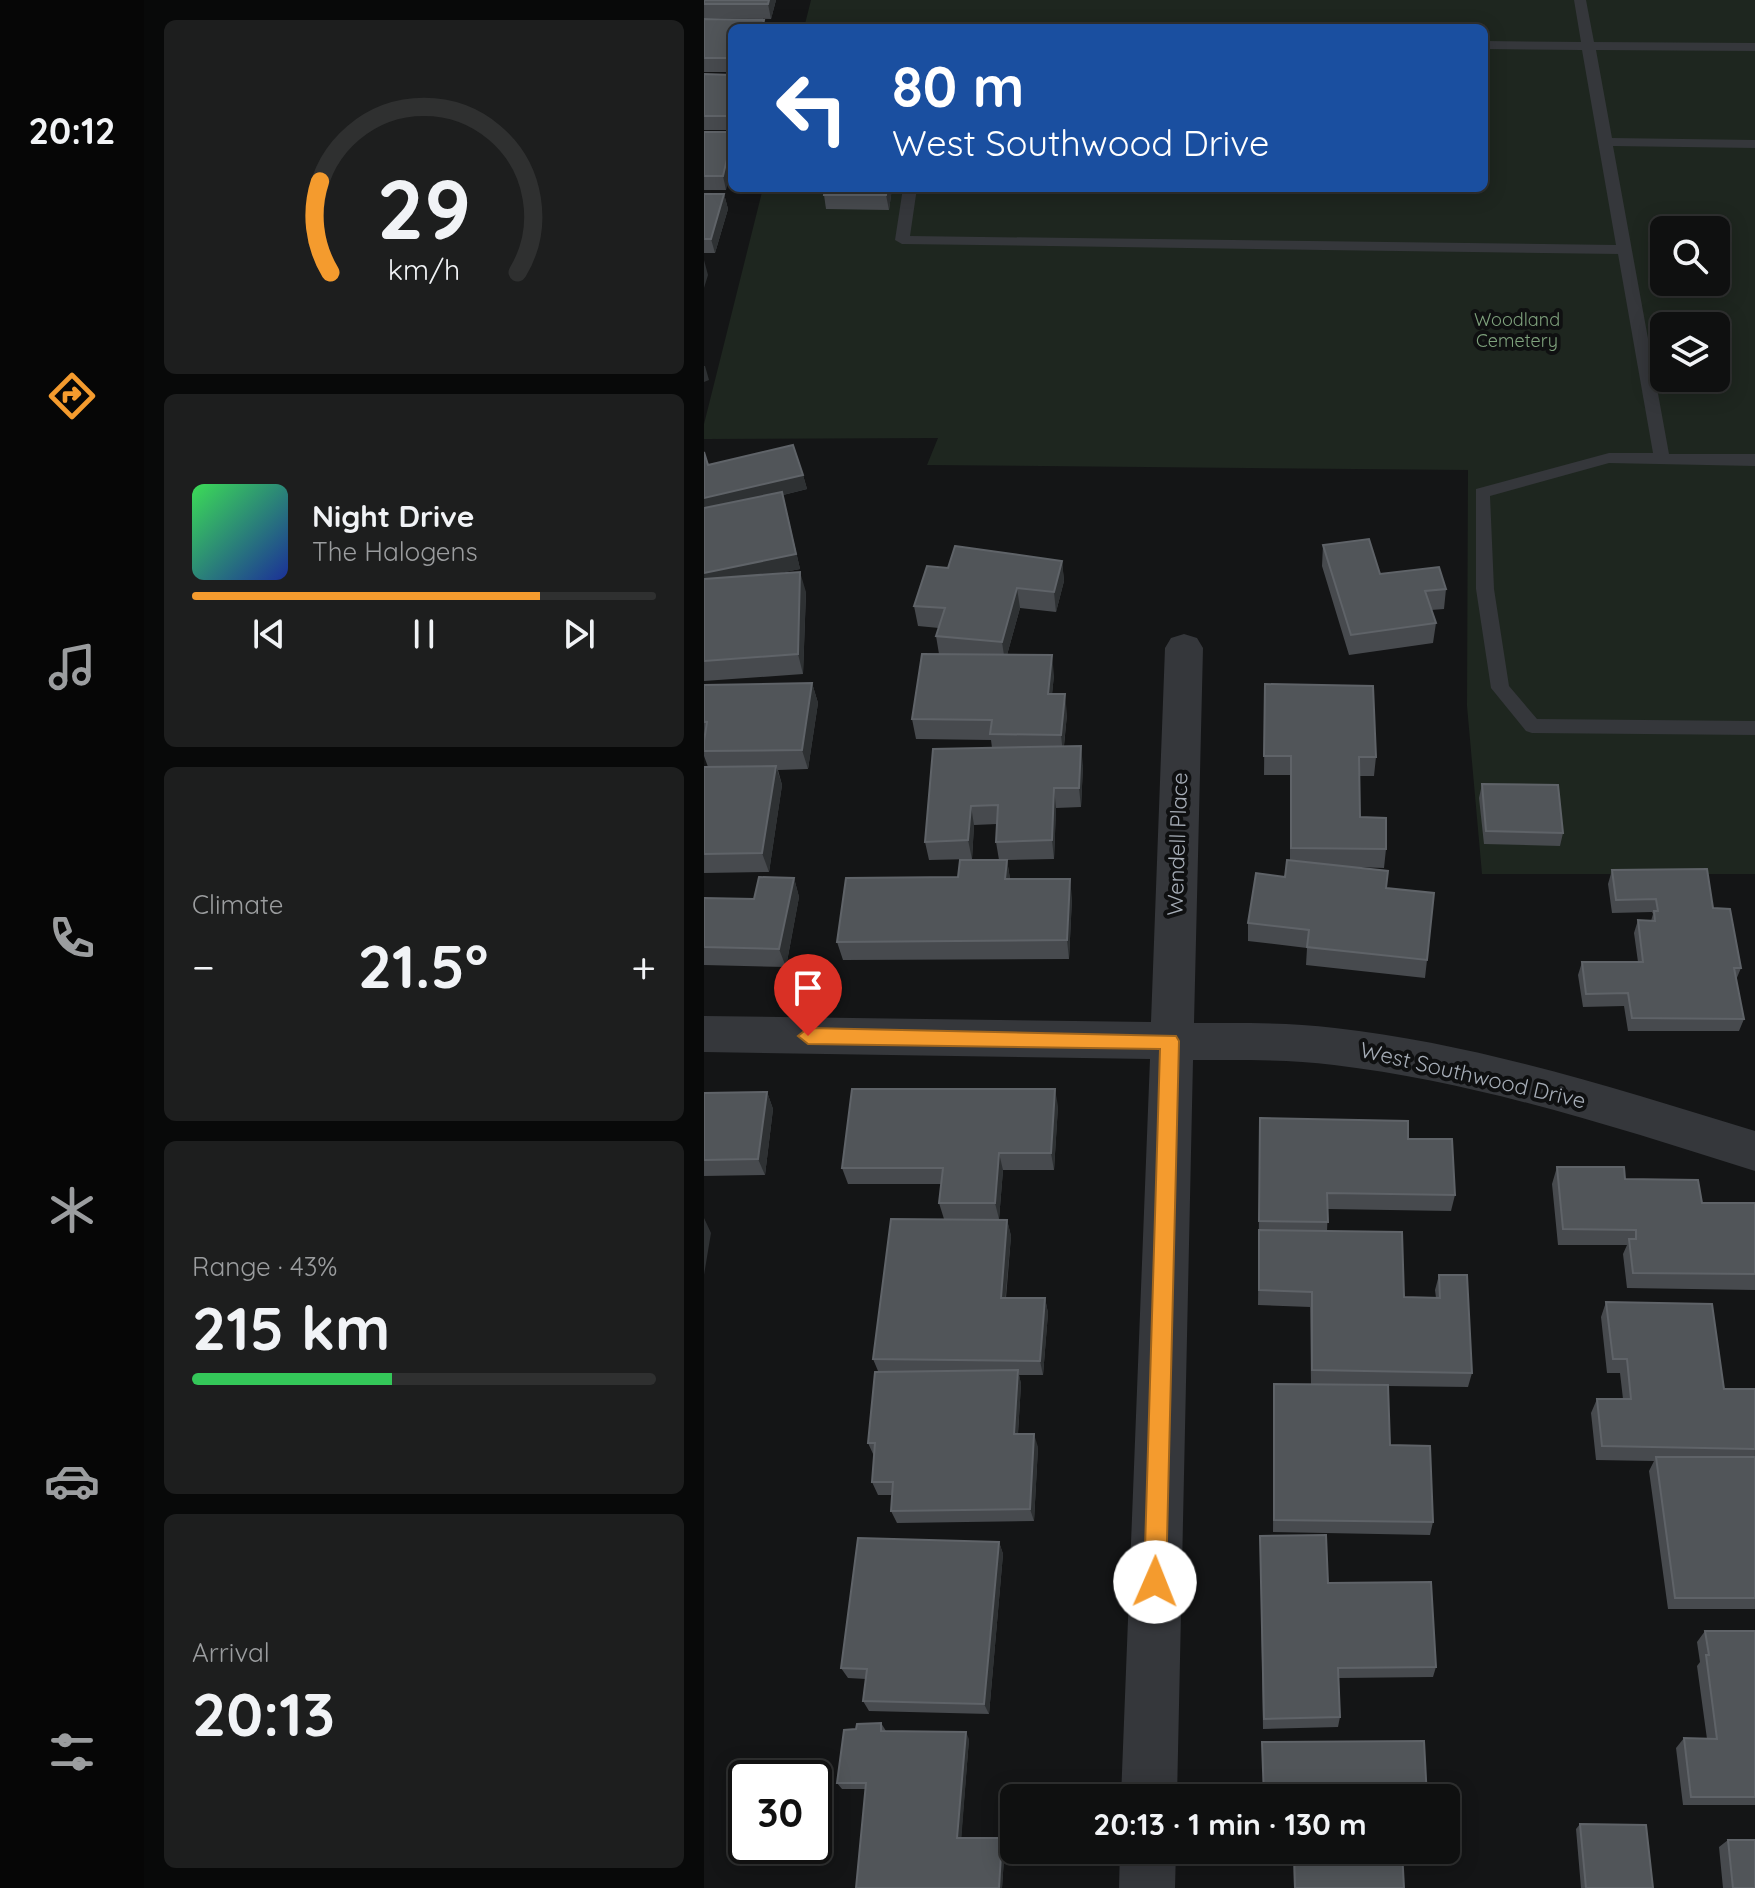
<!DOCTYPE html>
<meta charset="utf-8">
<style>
:root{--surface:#0f1010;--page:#1d1e1e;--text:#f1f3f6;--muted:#9b9d9f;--line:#2f3030;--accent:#f49b2e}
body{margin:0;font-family:Quicksand,sans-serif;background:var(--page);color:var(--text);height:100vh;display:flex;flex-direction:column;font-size:30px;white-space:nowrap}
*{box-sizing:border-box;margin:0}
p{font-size:26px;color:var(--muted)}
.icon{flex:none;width:44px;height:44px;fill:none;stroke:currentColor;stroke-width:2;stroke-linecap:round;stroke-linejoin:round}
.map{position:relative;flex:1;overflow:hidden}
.drawer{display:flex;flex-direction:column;gap:20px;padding:20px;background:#080909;width:560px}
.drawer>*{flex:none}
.guide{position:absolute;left:24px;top:24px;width:760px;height:168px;border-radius:12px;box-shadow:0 4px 20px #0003,0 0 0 2px var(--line);background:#1a4fa0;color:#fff;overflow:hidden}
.tools{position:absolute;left:946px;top:216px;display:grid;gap:16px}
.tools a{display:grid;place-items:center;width:80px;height:80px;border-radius:12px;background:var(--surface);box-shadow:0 4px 20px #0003,0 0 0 2px var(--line);font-size:40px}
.speed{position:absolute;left:24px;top:1760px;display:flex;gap:16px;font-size:40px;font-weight:700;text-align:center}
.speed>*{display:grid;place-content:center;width:104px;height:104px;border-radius:50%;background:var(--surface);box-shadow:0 4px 20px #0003,0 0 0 2px var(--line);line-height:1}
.speed .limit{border:4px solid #111;border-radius:12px;background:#fff;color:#111}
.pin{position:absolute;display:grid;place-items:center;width:68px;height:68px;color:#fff;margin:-82px -34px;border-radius:50% 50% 50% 0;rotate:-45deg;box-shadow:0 0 8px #0007}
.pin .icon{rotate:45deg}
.me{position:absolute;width:88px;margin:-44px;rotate:1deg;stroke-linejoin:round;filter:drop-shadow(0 0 6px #0008)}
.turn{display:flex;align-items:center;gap:28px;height:168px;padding:0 32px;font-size:36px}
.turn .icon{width:104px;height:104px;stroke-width:2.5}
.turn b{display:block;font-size:56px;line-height:68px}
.big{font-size:60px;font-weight:800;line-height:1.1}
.drawer .widget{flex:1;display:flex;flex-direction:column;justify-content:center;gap:12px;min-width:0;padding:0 28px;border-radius:12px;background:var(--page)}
.drawer .dial{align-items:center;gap:0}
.dial svg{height:208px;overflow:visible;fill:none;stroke:var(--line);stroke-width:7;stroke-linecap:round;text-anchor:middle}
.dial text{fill:var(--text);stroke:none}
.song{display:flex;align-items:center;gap:24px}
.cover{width:96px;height:96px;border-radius:12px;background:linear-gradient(135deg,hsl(130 70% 55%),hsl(230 70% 35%))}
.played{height:8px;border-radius:4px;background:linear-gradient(90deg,var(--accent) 75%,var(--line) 75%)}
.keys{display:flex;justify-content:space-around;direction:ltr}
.heat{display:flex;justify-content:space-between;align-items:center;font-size:44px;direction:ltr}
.charge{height:12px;border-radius:6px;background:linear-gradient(90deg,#34c759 43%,var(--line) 0)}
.trip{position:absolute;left:296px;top:1784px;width:460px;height:80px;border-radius:12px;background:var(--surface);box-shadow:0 4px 20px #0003,0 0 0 2px var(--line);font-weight:800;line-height:80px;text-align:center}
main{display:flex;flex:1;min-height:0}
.tabs{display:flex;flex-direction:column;width:144px;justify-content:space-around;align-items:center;background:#060606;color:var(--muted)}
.tabs .icon{width:56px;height:56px}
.tabs .on{color:var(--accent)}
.tabs b{font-size:36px;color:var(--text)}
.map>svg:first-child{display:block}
</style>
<main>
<nav class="tabs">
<b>20:12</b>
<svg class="icon on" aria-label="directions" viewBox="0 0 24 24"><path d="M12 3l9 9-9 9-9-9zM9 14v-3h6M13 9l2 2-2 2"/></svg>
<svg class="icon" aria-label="music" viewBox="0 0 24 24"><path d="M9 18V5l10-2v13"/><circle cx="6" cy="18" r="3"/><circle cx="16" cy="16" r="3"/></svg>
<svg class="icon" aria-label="phone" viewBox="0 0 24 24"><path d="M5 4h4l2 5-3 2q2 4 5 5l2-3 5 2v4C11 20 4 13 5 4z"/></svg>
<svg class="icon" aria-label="climate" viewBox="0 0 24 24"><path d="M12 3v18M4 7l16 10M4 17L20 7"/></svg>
<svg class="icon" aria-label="car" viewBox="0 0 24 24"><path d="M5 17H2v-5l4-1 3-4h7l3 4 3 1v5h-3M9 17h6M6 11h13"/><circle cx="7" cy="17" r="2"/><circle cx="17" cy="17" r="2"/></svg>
<svg class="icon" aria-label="filters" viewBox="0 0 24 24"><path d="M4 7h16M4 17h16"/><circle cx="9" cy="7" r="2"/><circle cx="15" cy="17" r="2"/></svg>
</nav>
<section class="drawer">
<div class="widget dial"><svg viewBox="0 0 100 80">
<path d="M14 69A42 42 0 1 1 86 69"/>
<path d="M14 69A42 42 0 0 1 10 34" stroke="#f49b2e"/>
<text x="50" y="56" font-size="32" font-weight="700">29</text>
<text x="50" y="72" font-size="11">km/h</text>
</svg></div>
<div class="widget">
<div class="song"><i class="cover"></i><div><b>Night Drive</b><p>The Halogens</p></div></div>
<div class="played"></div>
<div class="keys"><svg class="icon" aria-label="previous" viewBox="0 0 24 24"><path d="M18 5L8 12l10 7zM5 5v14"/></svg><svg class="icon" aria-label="pause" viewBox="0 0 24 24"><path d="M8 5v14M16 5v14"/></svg><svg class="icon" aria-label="next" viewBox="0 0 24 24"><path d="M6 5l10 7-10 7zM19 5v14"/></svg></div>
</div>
<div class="widget"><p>Climate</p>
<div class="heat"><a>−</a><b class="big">21.5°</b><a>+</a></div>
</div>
<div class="widget"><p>Range · 43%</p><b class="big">215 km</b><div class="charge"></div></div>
<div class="widget"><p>Arrival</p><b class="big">20:13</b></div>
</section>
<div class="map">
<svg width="1051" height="1888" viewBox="0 0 1051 1888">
<rect width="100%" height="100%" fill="#141516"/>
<path fill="#1e261f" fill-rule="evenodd" d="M107,0H1051V874H778L763,706L764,470L223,465L234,438L0,439V424L59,188H780V28H100ZM960,230H1012V282H960ZM960,326H1012V378H960Z"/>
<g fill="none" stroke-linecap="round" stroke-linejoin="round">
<path fill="#35373b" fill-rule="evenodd" d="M870,0H882L890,42L1051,43V51L892,50L908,138L1051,140V148L909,146L965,454H1051V466L905,463L786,496L790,589L805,686L833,719L1051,721V735L828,733L822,731L787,688L772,589V489L905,453H949L914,254L198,244L191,240L199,188H213L206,236L912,245L878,50L780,49V41L877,42Z"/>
<path fill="#35373b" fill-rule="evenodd" d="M480,634L493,638L499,648L490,1023C537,1023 584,1022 631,1028C774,1044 914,1089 1051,1131V1171C914,1128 774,1082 630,1065C584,1059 536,1060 489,1060L473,1798H417L446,1059L0,1052V1016L447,1022L461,648L467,638Z
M416,1850H472L471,1888H415Z"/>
</g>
<path fill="#474a4e" d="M0,0H72L67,19L0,18Z
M0,19L60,20L62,28H28V72H0Z
M0,74L28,75V130H0Z
M0,132H28L22,190H0Z
M121,188H188L185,210L122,209L120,195Z
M0,194H20L24,209L11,253H0Z
M0,452L4,465L99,475L103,489L79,495L96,569L70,574L102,592L99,674L0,681Z
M619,545L676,574L742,589L740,609L727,610L732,623L729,643L645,655L618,566Z
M358,561L360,581L352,612L316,608L303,655L350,675L348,694L363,714L360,746L379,766L377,807L352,808L350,859L303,860L306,879L368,898L365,959L139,960L133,942L254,877L295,860L292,842L293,824L270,825L268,859L225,860L221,842L288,748L287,740L212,739L208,719L235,654L232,636L235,628L214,626L210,606L244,568Z
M108,683L114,703L104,769L74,770L78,785L65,872L0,873V767H4L0,756V685Z
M561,684L672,757L670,776H655L656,817L682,849L680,868L650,867L682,888L723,960L721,978L602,965L603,948L544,941V923L581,877L586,860V775H560Z
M778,784L859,833L856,846L780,844L775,798Z
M908,870L1009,908L1037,968L1032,980L1040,1019L1035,1031H924L920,1006L879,1007L874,975L878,962H934L930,933L934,920L947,921L949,914L948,912L908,913L904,884Z
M90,878L95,897L82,967L0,965V898L50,899Z
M63,1092L69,1109L61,1175L0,1176V1093Z
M354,1106L350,1170H299L295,1219H240L235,1203L237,1184H144L138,1168Z
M556,1118L704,1139L751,1195L747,1211L624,1209L623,1231L700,1297L732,1298L731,1290L735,1275L768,1373L764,1387L684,1386L686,1445L729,1522L726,1535L569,1532L570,1384H607L606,1307L554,1305Z
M853,1167L921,1179L998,1203H1051V1290L923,1288L919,1254L923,1245H854L848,1184Z
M303,1220L307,1236L302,1298H341L344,1313L339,1375H315L317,1384L314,1434L334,1447L330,1521L193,1523L187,1511L188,1495H174L168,1482L170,1456L164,1443L174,1371L169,1359Z
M902,1302L1020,1389H1051V1609H964L945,1471L950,1461L892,1460L887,1413L893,1399H919L916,1373H903L897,1317Z
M556,1536L624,1583L732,1667L729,1677L635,1678L636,1717L634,1727L559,1729Z
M295,1542L299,1554L285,1714L165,1711L159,1701L162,1679L144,1678L137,1668Z
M1001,1631H1051V1805H979L972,1748L980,1738L1003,1739L993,1666L996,1662L993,1642Z
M177,1723L182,1731L265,1739L257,1838L301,1843L298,1888L162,1789H138L133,1783L152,1729Z
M876,1824L949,1888H877L872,1829Z
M1024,1840L1051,1888H1019L1015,1847Z
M589,1850H698L700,1888H590Z"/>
<path fill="#2e3133" d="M65,0H72L67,19L64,4Z
M28,138V166L22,190L19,176Z
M183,188H188L185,210L182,195Z
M20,194L24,209L11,253L7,239Z
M0,260L4,275L0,288Z
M0,366H1L5,380L0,382Z
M99,475L103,489L79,495L96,569L0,588V498Z
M358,561L360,581L352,612L350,592Z
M96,572L102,592L99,674L94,654Z
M313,588L316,608L301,662L298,642Z
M348,655L350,675L346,714L344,694Z
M108,683L114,703L104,769L98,750Z
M361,694L363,714L359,754L357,735Z
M377,746L379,766L377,807L375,788Z
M72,766L78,785L65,872L58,853Z
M350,788L352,808L350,859L348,840Z
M267,806L270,825L268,859L264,840Z
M303,860L306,879H301Z
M90,878L95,897L82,967L75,949Z
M366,879L368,898L365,959L363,940Z
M351,1089L354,1106L350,1170L347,1153Z
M63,1092L69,1109L61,1175L54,1159Z
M295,1153L299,1170L295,1219L291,1203Z
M0,1218L7,1233L0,1275Z
M303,1220L307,1236L300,1313L297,1298Z
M341,1298L344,1313L339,1375L336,1361Z
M314,1370L317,1384L313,1447L310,1434Z
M330,1434L334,1447L330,1521L326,1509Z
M295,1542L299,1554L285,1714L280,1704Z
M262,1732L265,1739L257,1843L253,1838Z
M298,1838L301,1843L298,1888H295Z"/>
<path fill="#515559" stroke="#5f6368" stroke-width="2" d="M0,0H65L64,4H0Z
M0,19L60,20L58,28H28V58H0Z
M0,74L28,75V116H0Z
M0,132H28V138L19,176H0Z
M121,188H183L182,195H120Z
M0,194H20L7,239H0Z
M89,445L99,475L0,498V452L4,465Z
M78,492L92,554L0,573V508Z
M665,539L676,574L735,567L742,589L721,591L732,623L647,635L619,545Z
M251,546L358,561L350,592L313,588L298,642L232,636L241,608L210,606L223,566L244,568Z
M96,572L94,654L0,661V579Z
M218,654L348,655L344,694H361L357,735L286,734L288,720L208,719Z
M108,683L98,750L0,751V741L3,722H0V685Z
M561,684L669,686L672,757H655L656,817L682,818V849L587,848V756H560Z
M377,746L375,788H350L348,840L292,842L294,805L267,806L264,840L221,842L229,749Z
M72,766L58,853L0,854V767Z
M778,784L854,785L859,833L782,831Z
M256,860H303L301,879H366L363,940L133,942L142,878L254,877Z
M583,860L684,871L682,888L730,893L723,960L603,947L605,930L544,923L552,873L581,877Z
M1003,869L1009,908L1026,909L1037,968H1030L1040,1019L928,1018L924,993L882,994L878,962H939L934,920L951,921L950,911H954L952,899L912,900L908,870Z
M55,877L90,878L75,949L0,947V898L50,899Z
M148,1089H351L347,1153H295L291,1203H235L239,1168H138Z
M63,1092L54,1159L0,1160V1093Z
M556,1118L704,1121V1139H748L751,1195L623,1193L624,1222L555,1221Z
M853,1167H920L921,1179L994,1180L998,1203H1051V1274L929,1273L925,1239H932V1230L859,1229Z
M187,1219L303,1220L297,1298H341L336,1361L169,1359Z
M555,1230L698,1232L700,1297L736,1298L735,1275H763L768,1373L608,1370V1292L555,1290Z
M902,1302L1008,1304L1020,1389H1051V1449L898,1446L893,1399H927L923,1359H909Z
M314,1370L310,1434H330L326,1509L187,1511L189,1482H168L171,1443H164L171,1372Z
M570,1384L684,1385L686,1445L726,1446L729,1522L570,1520Z
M952,1457H1051V1598H971Z
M622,1535L624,1583L727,1582L732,1667L634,1668L636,1717L560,1719L556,1536Z
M154,1538L295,1542L280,1704L159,1701L163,1669L137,1668Z
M1001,1631H1051V1797H987L980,1738L1013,1739L1002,1655H1005Z
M177,1723V1731L262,1732L253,1838H298L295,1888H152L162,1783H133L140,1730L152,1729L153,1724Z
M720,1741L723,1798H560L558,1742Z
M876,1824L942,1825L949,1888H882Z
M1024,1840H1051V1888H1029Z
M590,1850H698L700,1888H591Z"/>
<path fill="#f49b2e" stroke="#9f651e" stroke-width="2" d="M104,1028L472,1036L475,1041L462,1582L459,1590L451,1593L443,1590L440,1582L456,1049L104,1044L94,1036Z"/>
<g text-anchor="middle" stroke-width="8" stroke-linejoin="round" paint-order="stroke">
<g font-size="18" fill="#7fa27d" stroke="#0f1011">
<text x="813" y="326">Woodland<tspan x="813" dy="21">Cemetery</tspan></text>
</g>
<g font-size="22" fill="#a6adb7" stroke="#0f1011">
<text transform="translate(473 844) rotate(-88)" y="8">Wendell Place</text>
<text transform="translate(769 1075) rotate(13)" y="8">West Southwood Drive</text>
</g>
</g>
</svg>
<div class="tools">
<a><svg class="icon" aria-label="search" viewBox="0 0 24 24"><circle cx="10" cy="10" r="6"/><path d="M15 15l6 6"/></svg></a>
<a><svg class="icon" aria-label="layers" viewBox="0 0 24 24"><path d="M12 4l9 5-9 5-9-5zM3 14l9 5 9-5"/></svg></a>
</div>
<div class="speed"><div class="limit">30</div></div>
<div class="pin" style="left:104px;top:1036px;background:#d93025"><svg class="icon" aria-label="arrive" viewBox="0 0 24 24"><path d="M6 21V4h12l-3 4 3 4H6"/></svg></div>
<svg class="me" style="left:451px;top:1582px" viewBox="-20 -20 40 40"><circle r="19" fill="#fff"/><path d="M0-13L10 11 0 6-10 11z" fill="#f49b2e"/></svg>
<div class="trip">20:13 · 1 min · 130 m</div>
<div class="guide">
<div class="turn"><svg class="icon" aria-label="left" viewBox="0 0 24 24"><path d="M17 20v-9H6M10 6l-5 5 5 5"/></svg><div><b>80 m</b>West Southwood Drive</div></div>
</div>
</div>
</main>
